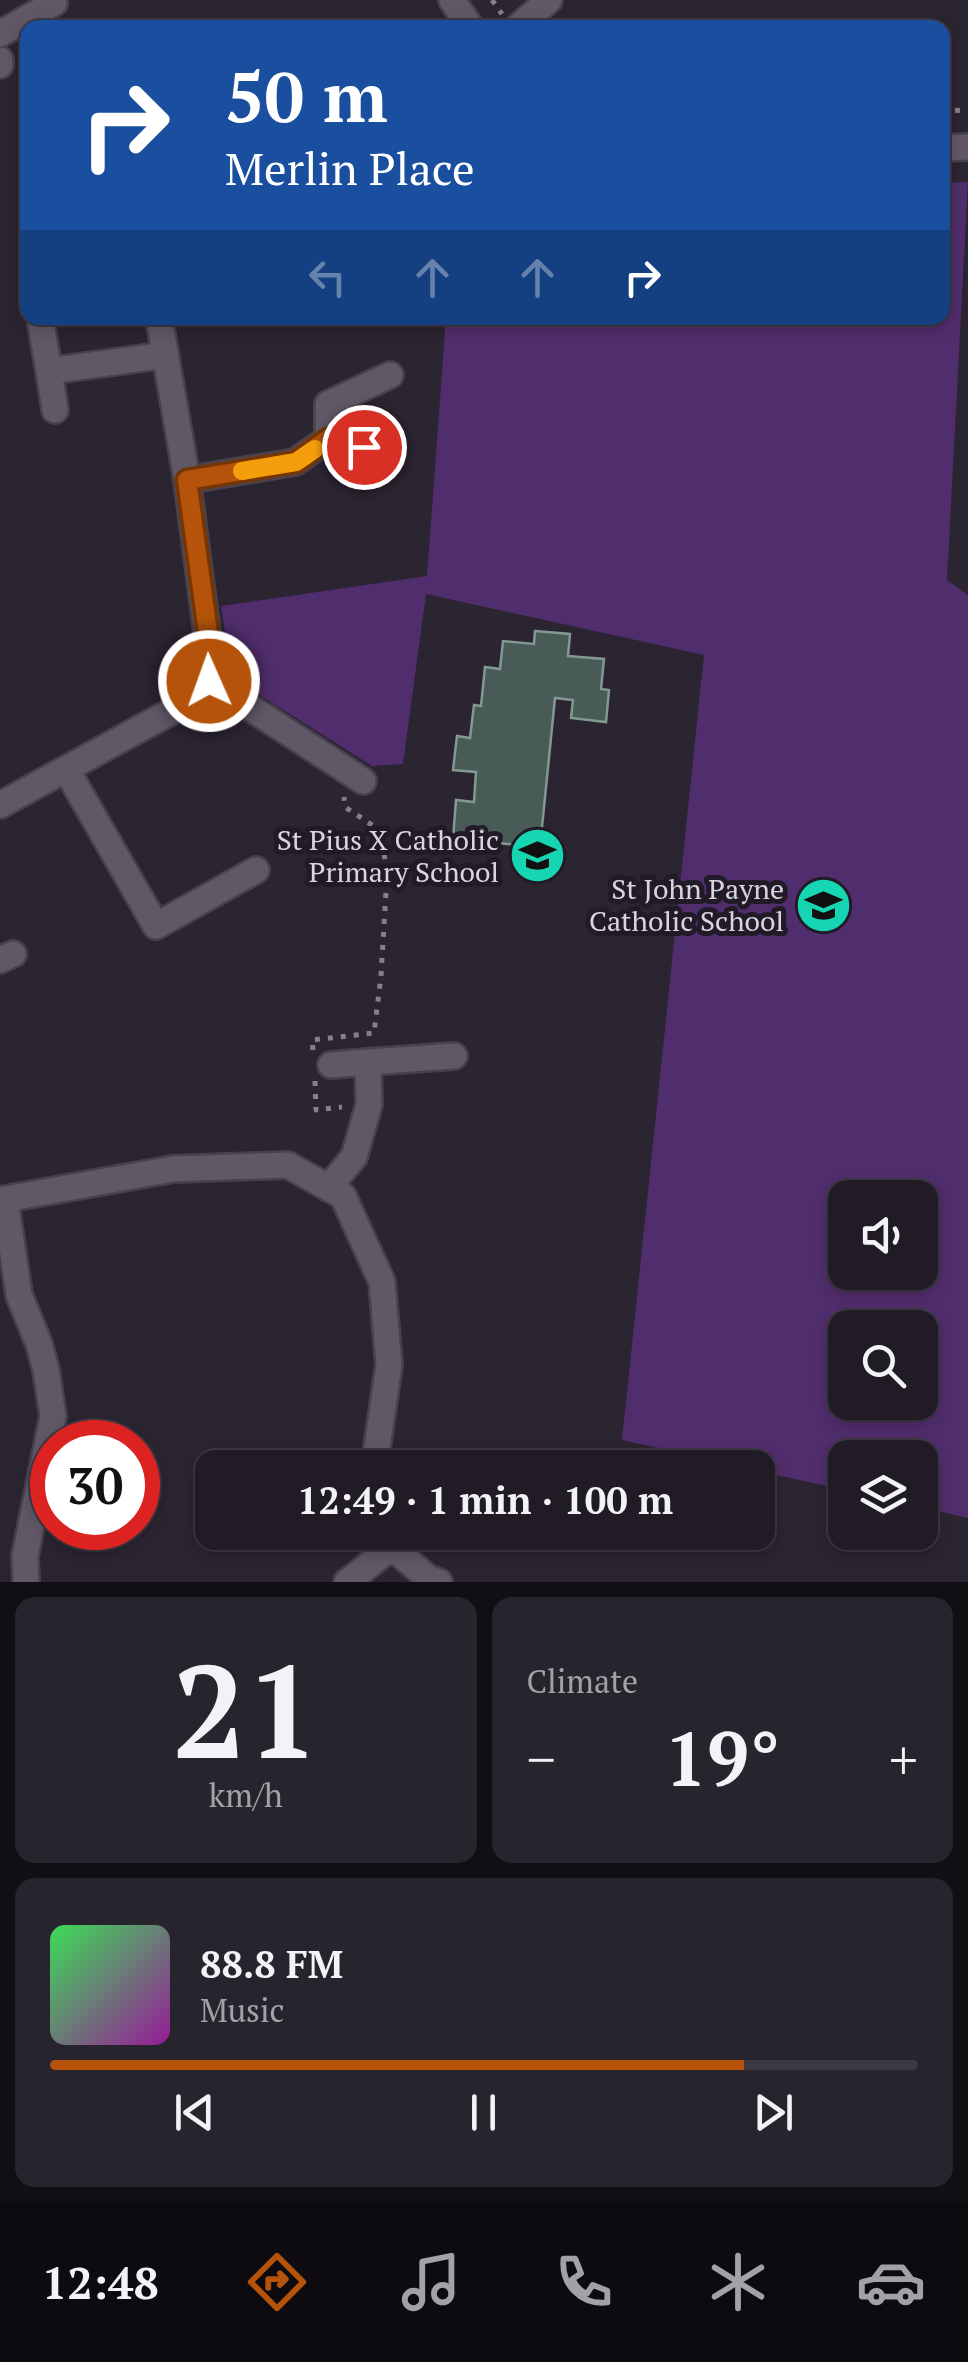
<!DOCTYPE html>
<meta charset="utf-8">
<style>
:root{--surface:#201b25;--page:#28242d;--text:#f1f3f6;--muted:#a2a1a7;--line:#3d3942;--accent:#b45309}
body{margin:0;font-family:"PT Serif",serif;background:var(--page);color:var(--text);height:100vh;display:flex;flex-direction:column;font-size:38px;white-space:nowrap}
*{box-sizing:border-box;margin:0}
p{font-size:32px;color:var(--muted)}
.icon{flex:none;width:55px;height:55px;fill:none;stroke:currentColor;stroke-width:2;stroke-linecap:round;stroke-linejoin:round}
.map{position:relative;height:1582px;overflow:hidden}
.details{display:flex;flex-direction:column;gap:15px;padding:15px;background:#120f14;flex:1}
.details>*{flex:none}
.guide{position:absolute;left:20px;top:20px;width:930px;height:305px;border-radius:20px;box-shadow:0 5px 15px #0003,0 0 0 2px var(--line);background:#1a4fa0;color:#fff;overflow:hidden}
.tools{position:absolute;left:828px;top:1180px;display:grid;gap:20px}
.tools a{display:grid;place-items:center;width:110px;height:110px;border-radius:20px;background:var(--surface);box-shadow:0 5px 15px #0003,0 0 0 2px var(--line);font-size:50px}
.speed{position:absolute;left:30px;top:1420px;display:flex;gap:20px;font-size:50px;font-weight:700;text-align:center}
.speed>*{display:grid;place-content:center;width:130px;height:130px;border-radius:50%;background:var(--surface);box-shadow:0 5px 15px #0003,0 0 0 2px var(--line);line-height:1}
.speed .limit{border:15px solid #d22;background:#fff;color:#111}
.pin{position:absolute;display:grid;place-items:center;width:85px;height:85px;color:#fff;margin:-42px;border:5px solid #fff;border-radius:50%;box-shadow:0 2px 10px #0007}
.me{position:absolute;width:110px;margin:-55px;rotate:358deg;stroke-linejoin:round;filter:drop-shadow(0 0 8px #0008)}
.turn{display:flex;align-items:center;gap:35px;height:210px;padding:0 40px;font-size:45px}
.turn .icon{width:130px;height:130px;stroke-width:2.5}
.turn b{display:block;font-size:70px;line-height:85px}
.lanes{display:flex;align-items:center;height:95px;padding:0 40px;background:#0003;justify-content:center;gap:50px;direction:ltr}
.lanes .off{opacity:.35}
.big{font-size:75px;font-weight:700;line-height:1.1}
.details .widget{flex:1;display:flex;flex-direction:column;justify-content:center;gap:15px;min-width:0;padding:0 35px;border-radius:20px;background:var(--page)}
.details .dial{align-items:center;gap:0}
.dial b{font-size:130px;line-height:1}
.song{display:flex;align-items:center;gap:30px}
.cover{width:120px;height:120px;border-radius:15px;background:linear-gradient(135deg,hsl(130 70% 55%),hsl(300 70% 35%))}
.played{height:10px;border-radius:5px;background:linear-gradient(90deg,var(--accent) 80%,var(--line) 80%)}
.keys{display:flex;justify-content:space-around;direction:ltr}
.heat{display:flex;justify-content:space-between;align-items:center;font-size:55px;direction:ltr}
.details .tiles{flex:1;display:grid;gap:15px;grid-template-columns:1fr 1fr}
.widget:last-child{grid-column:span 2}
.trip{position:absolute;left:195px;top:1450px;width:580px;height:100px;border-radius:20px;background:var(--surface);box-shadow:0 5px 15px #0003,0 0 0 2px var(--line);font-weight:700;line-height:100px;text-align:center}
.dock{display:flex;height:160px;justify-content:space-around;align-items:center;background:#0d0b0f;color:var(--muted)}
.dock .icon{width:70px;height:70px}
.dock .active{color:var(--accent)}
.dock b{font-size:45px;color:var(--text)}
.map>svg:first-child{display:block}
</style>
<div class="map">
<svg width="968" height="1582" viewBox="0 0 968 1582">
<rect width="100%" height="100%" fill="#2b2431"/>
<path fill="#502d6c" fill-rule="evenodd" d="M968,182L947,580L968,595V1518L920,1507V1458H845V1490L758,1471V1468L744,1467L622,1440L704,655L426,594L403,764L372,766L239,682L230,667L221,606L427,576L446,318H942L943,183ZM845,1198H920V1272H845ZM845,1328H920V1402H845Z"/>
<path fill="#485b56" stroke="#839892" stroke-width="2.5" d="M535,631L570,634L568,656L604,659L601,689L609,690L606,722L571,718L573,700L555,698L540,847L453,839L456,800L474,802L476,772L453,770L457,736L470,738L474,705L481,706L485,667L500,669L503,641L534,644Z"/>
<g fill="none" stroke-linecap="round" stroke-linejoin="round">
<defs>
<path id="minor" d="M452,0L471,28
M517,28L549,0
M0,34L54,3
M0,60V65
M942,148L968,147
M40,318L49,371
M55,410L49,371L165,355
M328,439L364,447
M187,480L295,462L328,439V404L390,375
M209,681L363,781
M66,769L156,926L256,870
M0,805L198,697L209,681L211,662L187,480L159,318
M0,960L13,954
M331,1065L368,1062
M328,1188L354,1157L369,1105L368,1062L454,1056
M5,1199L19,1295L39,1344L46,1370L53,1416L25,1556L26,1582
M0,1200L173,1169L288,1165L343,1196L382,1282L389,1365L374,1468
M386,1532L392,1547L428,1578L439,1582
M347,1582L392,1547"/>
</defs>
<use href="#minor" stroke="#46414c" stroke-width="30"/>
<path stroke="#86808b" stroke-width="5" stroke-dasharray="5 8" stroke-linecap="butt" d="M492,0L502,14
M942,111L968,110
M313,1050L312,1040L374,1033L381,976L387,875L381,831L345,807L344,797
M315,1081L316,1110L342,1107"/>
<use href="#minor" stroke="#605867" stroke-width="25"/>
</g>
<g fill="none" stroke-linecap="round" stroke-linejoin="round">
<defs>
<path id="route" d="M209,681L212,662L187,480L296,462L328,439L364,447"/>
</defs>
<use href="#route" stroke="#753606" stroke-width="25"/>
<use href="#route" stroke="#b45309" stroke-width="18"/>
<path stroke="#f59e0b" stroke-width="18" d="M242,471L296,462L315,449"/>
</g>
<defs>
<symbol id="school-disc" viewBox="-11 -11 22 22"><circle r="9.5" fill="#16d5b3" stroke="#211a27"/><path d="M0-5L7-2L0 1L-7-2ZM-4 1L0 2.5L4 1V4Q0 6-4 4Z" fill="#111"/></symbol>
</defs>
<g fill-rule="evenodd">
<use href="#school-disc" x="506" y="824" width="63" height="63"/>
<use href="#school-disc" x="792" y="874" width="63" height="63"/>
</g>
<g text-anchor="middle" stroke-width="10" stroke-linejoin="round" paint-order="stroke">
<g font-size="28" fill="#d9d4dd" stroke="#211a27" text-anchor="end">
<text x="499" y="850">St Pius X Catholic<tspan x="499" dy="32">Primary School</tspan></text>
<text x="784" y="899">St John Payne<tspan x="784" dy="32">Catholic School</tspan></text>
</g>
</g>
</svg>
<div class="tools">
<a><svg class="icon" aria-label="sound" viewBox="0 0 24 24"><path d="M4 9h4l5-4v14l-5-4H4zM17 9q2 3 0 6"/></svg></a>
<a><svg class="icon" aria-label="search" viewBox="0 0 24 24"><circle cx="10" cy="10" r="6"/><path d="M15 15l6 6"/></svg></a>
<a><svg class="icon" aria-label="layers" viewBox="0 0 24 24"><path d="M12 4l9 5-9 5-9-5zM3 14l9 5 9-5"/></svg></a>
</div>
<div class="speed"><div class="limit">30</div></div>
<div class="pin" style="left:364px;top:447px;background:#d93025"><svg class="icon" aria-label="arrive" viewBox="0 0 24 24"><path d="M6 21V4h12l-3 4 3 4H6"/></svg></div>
<svg class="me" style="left:209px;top:681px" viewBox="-20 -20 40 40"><circle r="17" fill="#b45309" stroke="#fff" stroke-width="3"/><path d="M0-11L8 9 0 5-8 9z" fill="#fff"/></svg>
<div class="trip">12:49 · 1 min · 100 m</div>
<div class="guide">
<div class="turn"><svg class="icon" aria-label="right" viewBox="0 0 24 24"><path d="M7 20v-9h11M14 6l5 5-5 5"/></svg><div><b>50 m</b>Merlin Place</div></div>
<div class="lanes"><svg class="icon off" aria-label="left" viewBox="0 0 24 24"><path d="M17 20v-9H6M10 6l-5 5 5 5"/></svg><svg class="icon off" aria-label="ahead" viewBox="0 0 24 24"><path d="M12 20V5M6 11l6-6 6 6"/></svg><svg class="icon off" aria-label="ahead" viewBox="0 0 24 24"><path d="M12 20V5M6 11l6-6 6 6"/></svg><svg class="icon" aria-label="right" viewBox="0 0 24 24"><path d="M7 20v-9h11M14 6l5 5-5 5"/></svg></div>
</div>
</div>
<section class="details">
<div class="tiles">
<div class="widget dial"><b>21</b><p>km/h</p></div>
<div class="widget"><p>Climate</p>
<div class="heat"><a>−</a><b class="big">19°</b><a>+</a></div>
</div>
<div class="widget">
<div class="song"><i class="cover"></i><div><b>88.8 FM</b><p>Music</p></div></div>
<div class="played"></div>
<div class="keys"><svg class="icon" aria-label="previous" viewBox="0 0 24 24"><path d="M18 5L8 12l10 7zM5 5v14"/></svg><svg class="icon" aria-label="pause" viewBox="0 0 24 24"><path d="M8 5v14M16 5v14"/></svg><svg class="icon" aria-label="next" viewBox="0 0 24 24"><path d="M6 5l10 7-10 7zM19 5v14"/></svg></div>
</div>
</div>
</section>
<nav class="dock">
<b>12:48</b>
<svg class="icon active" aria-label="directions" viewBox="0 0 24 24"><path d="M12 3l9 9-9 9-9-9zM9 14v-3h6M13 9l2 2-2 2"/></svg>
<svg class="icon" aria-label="music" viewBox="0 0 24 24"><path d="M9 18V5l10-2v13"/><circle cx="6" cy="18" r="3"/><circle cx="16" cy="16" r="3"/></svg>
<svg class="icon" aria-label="phone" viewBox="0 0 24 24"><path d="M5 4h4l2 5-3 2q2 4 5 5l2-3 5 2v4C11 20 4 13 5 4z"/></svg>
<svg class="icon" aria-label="climate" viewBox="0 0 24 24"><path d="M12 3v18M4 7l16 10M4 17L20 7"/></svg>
<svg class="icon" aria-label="car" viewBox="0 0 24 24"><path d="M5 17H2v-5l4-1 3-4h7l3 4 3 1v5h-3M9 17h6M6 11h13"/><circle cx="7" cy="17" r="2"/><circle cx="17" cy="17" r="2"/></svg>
</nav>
